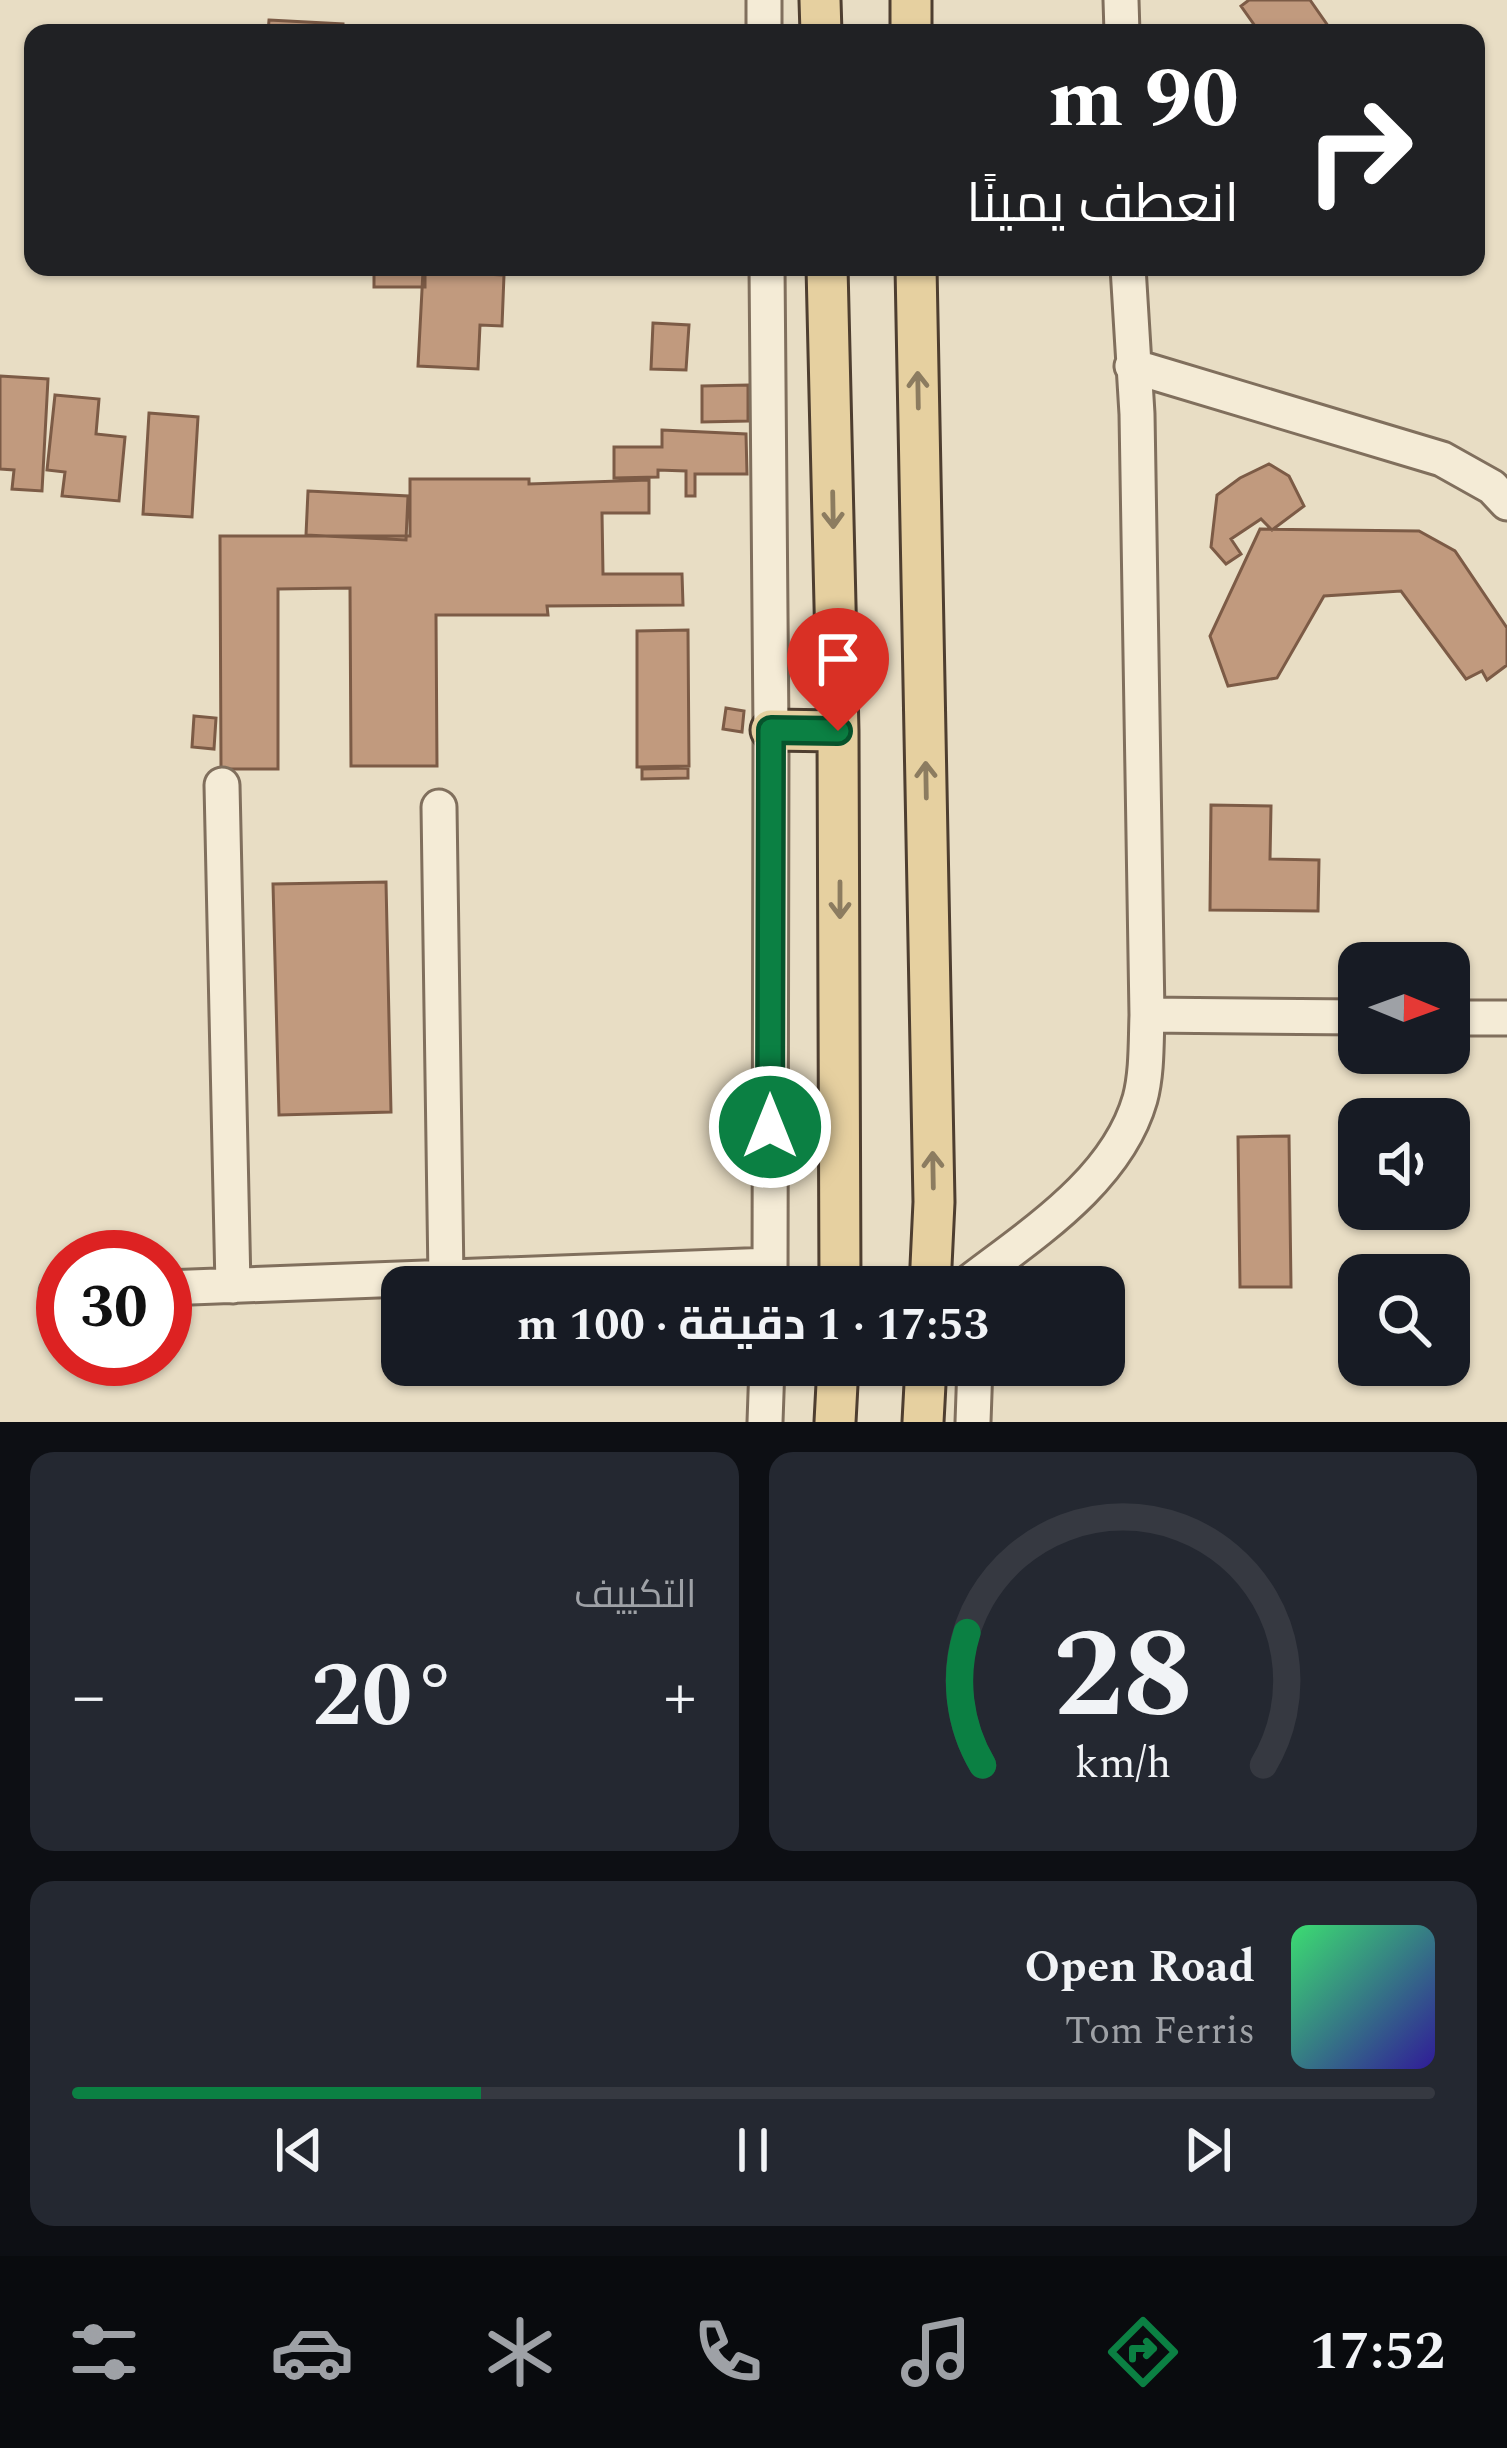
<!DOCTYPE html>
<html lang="ar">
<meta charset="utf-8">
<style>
:root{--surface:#171b24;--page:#242831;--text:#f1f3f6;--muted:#9ea1a6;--line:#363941;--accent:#0b8043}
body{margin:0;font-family:Spectral,Cairo,serif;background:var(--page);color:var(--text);direction:rtl;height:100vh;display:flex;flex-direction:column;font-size:45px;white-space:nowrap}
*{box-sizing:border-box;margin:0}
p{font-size:39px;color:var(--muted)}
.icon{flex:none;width:66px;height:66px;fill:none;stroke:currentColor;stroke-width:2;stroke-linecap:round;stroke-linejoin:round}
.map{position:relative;height:1422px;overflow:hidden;direction:ltr}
.drawer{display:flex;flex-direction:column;gap:30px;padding:30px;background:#0d0f14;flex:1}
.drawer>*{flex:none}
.guide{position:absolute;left:24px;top:24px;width:1461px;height:252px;border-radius:24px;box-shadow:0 3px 9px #0004;direction:rtl;background:#202124;color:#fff;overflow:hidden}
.needle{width:78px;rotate:91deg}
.tools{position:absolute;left:1338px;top:942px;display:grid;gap:24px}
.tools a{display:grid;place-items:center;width:132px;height:132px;border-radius:24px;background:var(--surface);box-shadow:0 3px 9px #0004;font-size:60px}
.speed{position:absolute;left:36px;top:1230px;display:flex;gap:24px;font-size:60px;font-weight:700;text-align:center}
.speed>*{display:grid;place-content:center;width:156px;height:156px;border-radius:50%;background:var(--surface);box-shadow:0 3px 9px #0004;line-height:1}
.speed .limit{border:18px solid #d22;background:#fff;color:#111}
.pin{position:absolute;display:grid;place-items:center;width:102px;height:102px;color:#fff;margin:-123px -51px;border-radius:50% 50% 50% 0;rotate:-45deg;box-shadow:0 0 12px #0007}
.pin .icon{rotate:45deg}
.me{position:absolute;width:132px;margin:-66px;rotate:0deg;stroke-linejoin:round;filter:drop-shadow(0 0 9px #0008)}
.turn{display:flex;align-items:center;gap:42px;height:252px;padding:0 48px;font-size:54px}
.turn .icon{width:156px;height:156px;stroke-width:2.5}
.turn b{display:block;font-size:84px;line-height:102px}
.big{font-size:90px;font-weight:700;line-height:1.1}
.drawer .widget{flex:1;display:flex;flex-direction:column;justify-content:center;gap:18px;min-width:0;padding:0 42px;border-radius:24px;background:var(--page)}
.drawer .dial{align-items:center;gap:0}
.dial svg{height:312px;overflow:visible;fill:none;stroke:var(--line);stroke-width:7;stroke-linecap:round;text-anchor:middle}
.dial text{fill:var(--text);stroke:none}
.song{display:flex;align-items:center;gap:36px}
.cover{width:144px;height:144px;border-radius:18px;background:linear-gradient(135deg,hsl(140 70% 55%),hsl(250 70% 35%))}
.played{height:12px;border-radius:6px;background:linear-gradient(90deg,var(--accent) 30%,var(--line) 30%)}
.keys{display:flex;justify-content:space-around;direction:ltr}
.heat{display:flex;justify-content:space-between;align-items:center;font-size:66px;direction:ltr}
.drawer .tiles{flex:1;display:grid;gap:30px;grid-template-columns:1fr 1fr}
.widget:last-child{grid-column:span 2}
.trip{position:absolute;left:381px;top:1266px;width:744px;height:120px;border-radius:24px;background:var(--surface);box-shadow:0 3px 9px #0004;font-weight:700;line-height:120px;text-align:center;direction:rtl}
.menu{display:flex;height:192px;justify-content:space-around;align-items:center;background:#090b0e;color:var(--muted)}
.menu .icon{width:84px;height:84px}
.menu .selected{color:var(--accent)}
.menu b{font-size:54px;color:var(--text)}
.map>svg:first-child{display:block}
</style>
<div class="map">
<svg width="1507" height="1422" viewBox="0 0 1507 1422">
<rect width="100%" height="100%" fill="#e8ddc4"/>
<path fill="#c19a7e" stroke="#7c5b46" stroke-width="3" d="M1249,0H1310L1333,33H1260L1241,6Z
M269,20L343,24V33H268Z
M374,270H425V287H374Z
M423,271L504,275L502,326L480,325L478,369L418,366Z
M653,323L689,325L686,370L651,369Z
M0,376L48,379L42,491L12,489L14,470L0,469Z
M748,385V421L702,422V386Z
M55,395L99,399L96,434L125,437L119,501L62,496L65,472L47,470Z
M149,413L198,417L192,517L143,514Z
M662,430L746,434L747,474H695V496H686V471L658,470V477L614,478V447H662Z
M1269,464L1289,476L1304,506L1272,530L1261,519L1231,539L1241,554L1226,564L1211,547L1217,495L1240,478Z
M410,479H529V484L649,480V513H602L603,574H682L683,605L547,606L548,615H436L437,766H351L350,588L278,589V769H221L220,536H410Z
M308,491L408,496L406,540L306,535Z
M1260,529L1419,531L1455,551L1507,628V665L1487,680L1482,671L1466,679L1401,591L1324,596L1277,678L1228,686L1210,636Z
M688,630L689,766L637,767V631Z
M726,708L744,711L742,732L723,729Z
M194,716L216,718L214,749L192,747Z
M688,768V778L642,779V769Z
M1211,805L1271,806L1270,859L1319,860L1318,911L1210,910Z
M386,882L391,1112L279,1115L273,884Z
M1289,1136L1291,1287H1240L1238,1137Z"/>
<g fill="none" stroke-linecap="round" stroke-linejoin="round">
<defs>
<path id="minor" d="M764,0V33
M1121,0L1122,33
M767,267L771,730L770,1287
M1132,366L1442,459L1492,487L1507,503
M222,785L233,1286
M439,807L446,1278
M1147,1015L1359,1017
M1449,1018H1507
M963,1287C1027,1237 1116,1183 1140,1099C1147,1073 1146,1042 1147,1015L1137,414L1128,267
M165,1288L770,1265
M57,1292H63
M765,1422L767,1365
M973,1422L975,1365"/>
<path id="major" d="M820,0L821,33
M911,0V33
M827,267L838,731L840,1287
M916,267L934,1202L930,1287
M771,730L838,731
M835,1422L838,1365
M923,1422L926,1365"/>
</defs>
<use href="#minor" stroke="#806f5d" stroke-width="39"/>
<use href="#major" stroke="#4e3e30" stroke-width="45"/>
<use href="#minor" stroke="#f4ebd6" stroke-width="33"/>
<use href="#major" stroke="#e6d0a0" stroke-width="39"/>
</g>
<defs><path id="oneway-shaft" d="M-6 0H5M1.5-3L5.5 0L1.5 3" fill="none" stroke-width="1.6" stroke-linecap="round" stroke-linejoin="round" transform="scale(3)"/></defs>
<g stroke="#8c7c60">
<use href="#oneway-shaft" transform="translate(918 390) rotate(-91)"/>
<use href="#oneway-shaft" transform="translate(833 510) rotate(89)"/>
<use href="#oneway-shaft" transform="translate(926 780) rotate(-91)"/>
<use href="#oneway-shaft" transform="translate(840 900) rotate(90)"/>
<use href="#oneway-shaft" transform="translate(933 1170) rotate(-91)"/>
</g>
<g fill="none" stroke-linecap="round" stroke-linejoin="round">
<defs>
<path id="route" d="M770,1127L771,730L838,731"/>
</defs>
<use href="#route" stroke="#07532c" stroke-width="30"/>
<use href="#route" stroke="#0b8043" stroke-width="21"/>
</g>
</svg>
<div class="tools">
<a><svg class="needle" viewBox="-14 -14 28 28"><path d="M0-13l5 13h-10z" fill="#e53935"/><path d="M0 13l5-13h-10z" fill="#9ea1a6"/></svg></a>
<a><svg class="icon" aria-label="sound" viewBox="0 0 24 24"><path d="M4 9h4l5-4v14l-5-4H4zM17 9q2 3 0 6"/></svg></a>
<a><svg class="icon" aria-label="search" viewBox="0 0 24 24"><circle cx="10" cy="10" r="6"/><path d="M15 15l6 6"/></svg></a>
</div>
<div class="speed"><div class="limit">30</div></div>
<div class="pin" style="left:838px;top:731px;background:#d93025"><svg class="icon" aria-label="arrive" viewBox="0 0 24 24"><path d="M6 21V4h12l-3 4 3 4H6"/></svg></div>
<svg class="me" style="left:770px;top:1127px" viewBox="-20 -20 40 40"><circle r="17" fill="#0b8043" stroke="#fff" stroke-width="3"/><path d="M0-11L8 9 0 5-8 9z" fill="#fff"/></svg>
<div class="trip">17:53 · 1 دقيقة · 100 m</div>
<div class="guide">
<div class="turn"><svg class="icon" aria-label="right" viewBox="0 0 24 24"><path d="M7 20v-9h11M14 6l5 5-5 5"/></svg><div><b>90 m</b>انعطف يمينًا</div></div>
</div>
</div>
<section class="drawer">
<div class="tiles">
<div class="widget dial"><svg viewBox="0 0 100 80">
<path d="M14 69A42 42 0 1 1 86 69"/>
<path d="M14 69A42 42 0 0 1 10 35" stroke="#0b8043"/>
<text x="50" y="56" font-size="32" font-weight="700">28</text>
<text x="50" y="72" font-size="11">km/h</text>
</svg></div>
<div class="widget"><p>التكييف</p>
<div class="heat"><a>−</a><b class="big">20°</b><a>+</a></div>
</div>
<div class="widget">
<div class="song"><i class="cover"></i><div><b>Open Road</b><p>Tom Ferris</p></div></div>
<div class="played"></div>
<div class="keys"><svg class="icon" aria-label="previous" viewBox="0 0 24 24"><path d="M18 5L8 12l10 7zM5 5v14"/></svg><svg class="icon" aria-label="pause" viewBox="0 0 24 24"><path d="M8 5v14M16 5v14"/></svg><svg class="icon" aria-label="next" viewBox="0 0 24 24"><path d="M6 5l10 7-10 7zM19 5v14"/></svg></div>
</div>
</div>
</section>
<nav class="menu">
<b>17:52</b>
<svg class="icon selected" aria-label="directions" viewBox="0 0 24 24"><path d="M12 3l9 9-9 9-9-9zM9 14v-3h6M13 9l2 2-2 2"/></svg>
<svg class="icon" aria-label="music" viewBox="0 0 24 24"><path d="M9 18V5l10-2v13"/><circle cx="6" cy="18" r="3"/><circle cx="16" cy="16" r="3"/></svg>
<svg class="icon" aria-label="phone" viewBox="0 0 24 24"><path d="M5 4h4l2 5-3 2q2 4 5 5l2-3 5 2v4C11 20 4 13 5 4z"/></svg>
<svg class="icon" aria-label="climate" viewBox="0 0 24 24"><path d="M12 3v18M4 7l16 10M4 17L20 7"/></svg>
<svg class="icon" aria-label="car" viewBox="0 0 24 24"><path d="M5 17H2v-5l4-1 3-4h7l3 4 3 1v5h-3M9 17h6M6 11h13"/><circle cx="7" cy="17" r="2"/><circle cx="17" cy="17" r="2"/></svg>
<svg class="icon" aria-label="filters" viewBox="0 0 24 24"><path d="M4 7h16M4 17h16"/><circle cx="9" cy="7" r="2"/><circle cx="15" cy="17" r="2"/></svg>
</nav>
